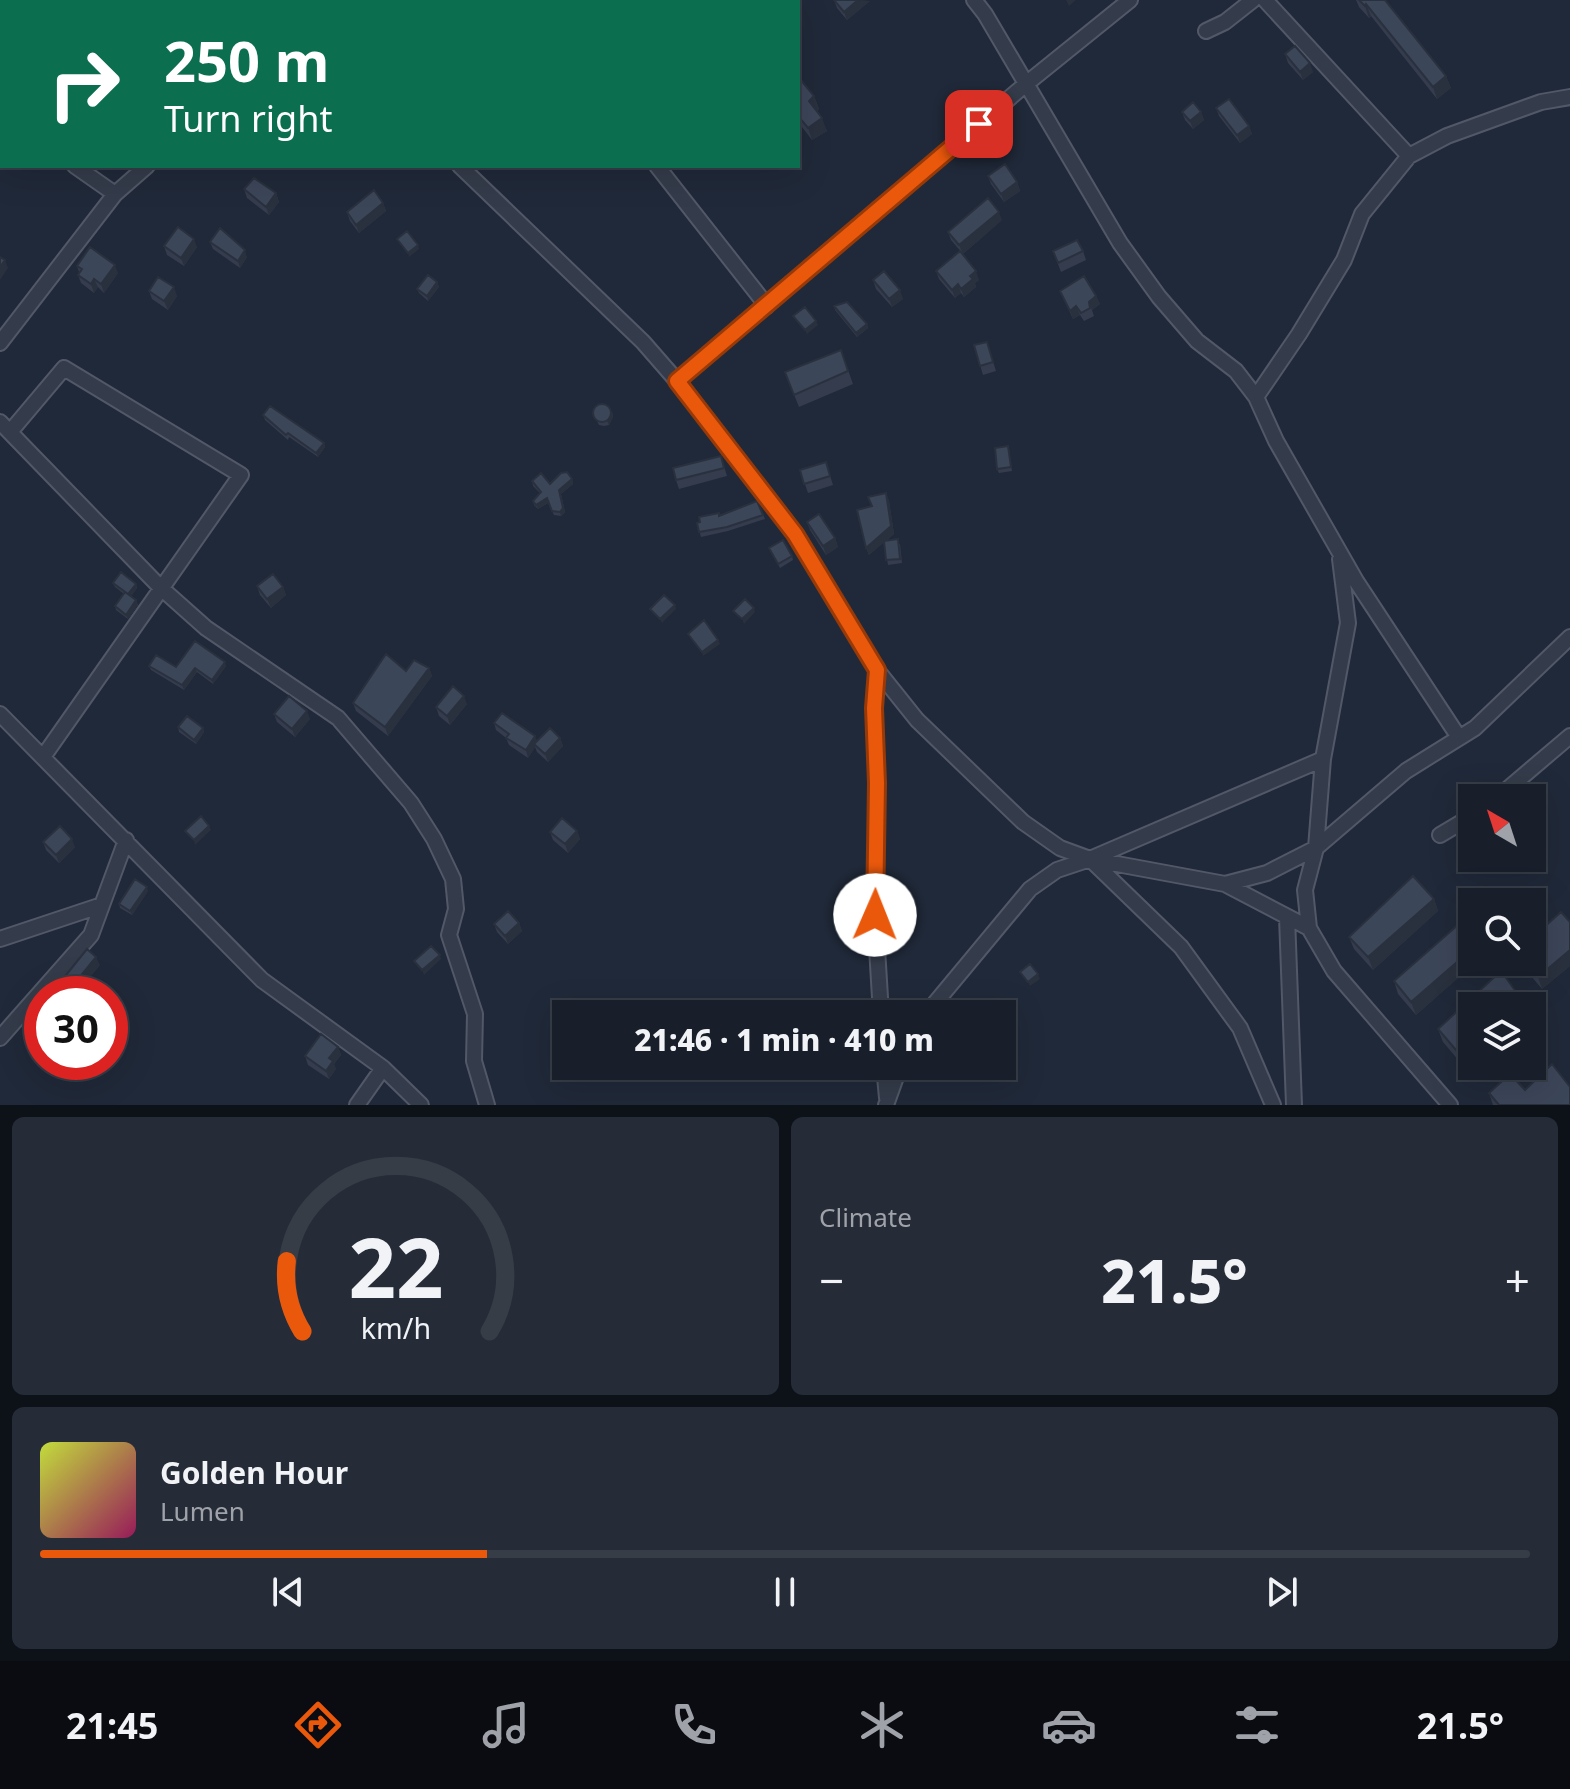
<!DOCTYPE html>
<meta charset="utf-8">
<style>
:root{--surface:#181f2b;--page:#252c37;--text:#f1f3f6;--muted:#9fa2a9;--line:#363d47;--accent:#ea580c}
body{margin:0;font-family:"Noto Sans",sans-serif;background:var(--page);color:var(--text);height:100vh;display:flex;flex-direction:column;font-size:30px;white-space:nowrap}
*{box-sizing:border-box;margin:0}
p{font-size:26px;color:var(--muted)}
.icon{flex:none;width:44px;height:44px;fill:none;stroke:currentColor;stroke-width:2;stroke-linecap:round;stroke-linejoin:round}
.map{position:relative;height:1105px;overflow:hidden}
.details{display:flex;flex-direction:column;gap:12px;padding:12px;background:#0d1118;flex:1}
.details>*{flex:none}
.banner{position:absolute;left:0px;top:0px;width:800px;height:168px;box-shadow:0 8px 32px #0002,0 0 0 2px var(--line);background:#0b6e4f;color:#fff;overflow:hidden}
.needle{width:52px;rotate:321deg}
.controls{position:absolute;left:1458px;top:784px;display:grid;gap:16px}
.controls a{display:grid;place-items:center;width:88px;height:88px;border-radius:0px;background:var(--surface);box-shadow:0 8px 32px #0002,0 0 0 2px var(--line);font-size:40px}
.speed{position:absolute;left:24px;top:976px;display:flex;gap:16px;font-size:40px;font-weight:700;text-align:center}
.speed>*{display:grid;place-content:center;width:104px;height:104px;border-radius:50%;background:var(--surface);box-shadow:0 8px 32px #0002,0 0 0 2px var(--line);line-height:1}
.speed .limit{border:12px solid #d22;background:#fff;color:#111}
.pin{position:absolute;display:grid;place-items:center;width:68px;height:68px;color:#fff;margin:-34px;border-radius:16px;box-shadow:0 4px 12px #0006}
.me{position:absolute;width:88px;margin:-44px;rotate:1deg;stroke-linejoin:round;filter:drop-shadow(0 0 6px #0008)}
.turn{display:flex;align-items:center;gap:28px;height:168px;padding:0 32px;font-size:36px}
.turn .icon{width:104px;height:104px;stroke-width:2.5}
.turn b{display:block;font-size:56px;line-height:68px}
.big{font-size:60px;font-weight:800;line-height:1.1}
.details .tile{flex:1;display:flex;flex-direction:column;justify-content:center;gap:12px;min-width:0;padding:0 28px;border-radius:12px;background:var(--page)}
.details .dial{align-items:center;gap:0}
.dial svg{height:208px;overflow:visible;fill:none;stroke:var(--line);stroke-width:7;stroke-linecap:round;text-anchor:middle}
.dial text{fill:var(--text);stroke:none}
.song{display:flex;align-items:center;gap:24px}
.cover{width:96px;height:96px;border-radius:12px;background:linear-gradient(135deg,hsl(70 70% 55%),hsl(330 70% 35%))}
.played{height:8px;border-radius:4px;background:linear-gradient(90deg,var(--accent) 30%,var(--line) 30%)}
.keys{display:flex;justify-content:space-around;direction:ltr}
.heat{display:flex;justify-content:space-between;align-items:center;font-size:44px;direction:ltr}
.details .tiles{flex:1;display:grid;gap:12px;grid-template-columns:1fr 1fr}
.tile:last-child{grid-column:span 2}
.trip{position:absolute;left:552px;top:1000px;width:464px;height:80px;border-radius:0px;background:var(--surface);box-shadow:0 8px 32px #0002,0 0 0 2px var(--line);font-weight:800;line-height:80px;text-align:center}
.dock{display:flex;height:128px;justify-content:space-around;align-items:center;background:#0a0c11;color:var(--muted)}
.dock .icon{width:56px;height:56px}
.dock .current{color:var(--accent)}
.dock b{font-size:36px;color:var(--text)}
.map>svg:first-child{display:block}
</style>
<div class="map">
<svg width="1570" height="1105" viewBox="0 0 1570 1105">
<rect width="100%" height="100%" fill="#202939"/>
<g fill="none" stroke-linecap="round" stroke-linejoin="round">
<defs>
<path id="street" d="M303,0L305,2
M564,0L565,2
M974,0L985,14L1120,243L1159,297L1197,341L1236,371L1256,397L1276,441L1356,581L1458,736
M1265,0L1409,156
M662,2L664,0
M1206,31L1225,22L1253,0
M0,113L2,115
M75,166L115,194
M460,166L643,342L677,381L795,534L877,670L917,720L1023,822L1060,848L1090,859L1225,884L1309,928
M657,166L767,306
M0,343L115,194L147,166
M677,381L1026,84L1130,0
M1256,397L1299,334L1344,260L1362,214L1409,156L1447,136L1541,102L1570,97
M0,422L160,587L206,628L338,718L411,803L434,839L453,879L456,909L449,935L475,1014L474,1061L487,1105
M10,432L64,368L241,475L43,757
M877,670L874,708L877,783L875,915L881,1014
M0,714L262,980L383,1068L421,1105
M1497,798L1570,736
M1440,835L1472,816
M1090,859L1181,947L1240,1028L1273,1105
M1225,884L1267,873L1316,848L1323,759L1348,623L1340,559
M1287,917L1294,1105
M0,939L102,905
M926,1014L1030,889L1057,870L1090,859L1323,759
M0,1038L91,935L126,840
M884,1066L887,1098
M357,1105L383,1068
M886,1105L900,1066
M1450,1105L1334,971L1309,928L1305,890L1316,848L1406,771L1475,728L1570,637"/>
</defs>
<use href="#street" stroke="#525867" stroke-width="18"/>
<use href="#street" stroke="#343b4a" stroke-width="14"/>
</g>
<path fill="#343c4d" d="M834,0L870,1L847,20L837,8Z
M1356,0H1385L1446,76L1451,88L1437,99L1371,16L1369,18L1359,7Z
M1285,54L1313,72L1303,80L1288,63Z
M798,81L814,96L819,109L817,111L827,131L812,140L802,127L798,130Z
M1216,108L1249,126L1252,134L1240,143L1219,116Z
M1182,112H1201L1204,120L1193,129L1185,120Z
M988,176L1017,182L1020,191L1004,202L991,184Z
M244,189L276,193L279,202L269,215L247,198Z
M383,203L386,211L359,233L350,221L347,212Z
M1002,220L963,254L951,240L948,232Z
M210,242L247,257L240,268L213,249Z
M164,246L197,247L184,266L167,255Z
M1053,251H1083L1086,260L1061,272Z
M77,266L118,273L104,293L98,287L94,293L81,283L78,275L79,272Z
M936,271L979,280L975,283L976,287L964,297L961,293L955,298L939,279Z
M873,280L903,299L892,307L876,289Z
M437,282L439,287L428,301L419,293L417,289Z
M149,291L177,296L168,310L152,299Z
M1060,291L1096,296L1100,304L1092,310L1094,316L1084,321L1080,315L1073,319Z
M834,306L867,324L868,328L857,337L835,310Z
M987,342L996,371L983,375L974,345Z
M841,350L853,384L799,407L785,372Z
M612,412L613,417L609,425L604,426L599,425L593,413Z
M263,415L324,443L325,447L318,457L289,437L288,440L265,420Z
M1008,446L1012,471L999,473L997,469Z
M721,456L727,476L679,489L676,480Z
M826,462L833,485L808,493L800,470Z
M572,479L573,484L561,494L565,512L561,516L554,515L548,503L538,509L534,505L533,501L540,493L533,486L532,481L550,484Z
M886,493L889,501L894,534L886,541L900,544L902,563L888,565L884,542L869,555L866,548L872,506Z
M757,501L765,519L728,531L701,537L697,523Z
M807,522L835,538L838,547L826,555L810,530Z
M769,548L792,556L793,560L780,568Z
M113,583L136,584L137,588L131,596L136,600L138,605L128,619L116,610L115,606L124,594L115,587Z
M257,586L283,587L286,595L271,608L260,595Z
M149,666L176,667L226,666L213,684L197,672L184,690L151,670Z
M429,668L432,676L388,736L356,711L353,703L406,671Z
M467,704L450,725L439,716L436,707Z
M274,714L310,719L295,737L277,722Z
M494,723L537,741L560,738L563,746L548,762L537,752L535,747L528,758L509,745L506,738L496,730Z
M178,727L203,728L204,732L196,744L179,732Z
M577,831L580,839L568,853L553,840L550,832Z
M43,842L75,847L59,863L46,850Z
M148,891L132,915L120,908L119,904Z
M1434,899L1438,911L1373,970L1354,949L1349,937Z
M1570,922V966L1542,989L1519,962H1532Z
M519,923L522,931L508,944L497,932L494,924Z
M1472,962H1476L1416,1015L1398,994L1394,981Z
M100,965L76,994L61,993L58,985Z
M1501,971L1517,993L1522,1005L1472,1006V1052L1460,1062L1443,1042L1438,1029Z
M338,1047L341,1055L334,1064L336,1069L329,1079L308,1065L305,1056Z
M1525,1090L1570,1105H1493L1489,1093Z"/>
<path fill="#2a313e" d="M858,0L870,1L847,20L844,12Z
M1066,0H1076L1069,6Z
M1366,4L1371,16L1369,18L1365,6Z
M1310,63L1313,72L1303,80L1300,72Z
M1446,76L1451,88L1437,99L1433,87Z
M814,96L819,109L813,114L809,101Z
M1201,112L1204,120L1193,129L1190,121Z
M798,117L802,127L798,130Z
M822,118L827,131L812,140L808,128Z
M1249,126L1252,134L1240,143L1237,135Z
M1017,182L1020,191L1004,202L1001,194Z
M276,193L279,202L269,215L266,207Z
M383,203L386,211L359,233L356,225Z
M999,212L1002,220L963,254L959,245Z
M194,239L197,247L184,266L181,258Z
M418,245L419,249L409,257L408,253Z
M245,250L247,257L240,268L238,261Z
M5,260L8,268L0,280V267Z
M115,265L118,273L104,293L101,284Z
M976,271L979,280L975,283L976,287L964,297L961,289L970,276Z
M94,279L98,287L94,293L91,284Z
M437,282L439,287L428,301L427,296Z
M958,284L961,293L955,298L952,290Z
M174,287L177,296L168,310L164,301Z
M900,290L903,299L892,307L889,299Z
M1096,296L1100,304L1092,310L1094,316L1089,302Z
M1076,306L1080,315L1073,319L1070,311Z
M816,321L818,325L807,334L805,330Z
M867,324L868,328L857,337L856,333Z
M612,412L613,417L609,425L607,421Z
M324,443L325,447L318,457L316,453Z
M572,479L573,484L561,494L565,512L561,516L560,512L559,490Z
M886,493L889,501L894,534L869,555L866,548Z
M547,498L548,503L538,509L536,505Z
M835,538L838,547L826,555L823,546Z
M136,584L137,588L130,598L128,594Z
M283,587L286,595L271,608L267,599Z
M136,600L138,605L128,619L126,615Z
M675,605L676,609L662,623L660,619Z
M754,608L755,612L744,624L742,619Z
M718,640L720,644L703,656L702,652Z
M225,662L226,666L213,684L212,680Z
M195,668L197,672L184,690L182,685Z
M429,668L432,676L388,736L385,727Z
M464,696L467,704L450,725L447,716Z
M307,711L310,719L295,737L292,729Z
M203,728L204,732L196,744L194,740Z
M535,736L538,743L534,744L535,747L528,758L526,750Z
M560,738L563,746L548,762L545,754Z
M209,826L211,830L195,845L194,840Z
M577,831L580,839L568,853L565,844Z
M72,839L75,847L59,863L56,855Z
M147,887L148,891L132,915L130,911Z
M1434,899L1438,911L1373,970L1368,957Z
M519,923L522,931L508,944L505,936Z
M1472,949V962H1476L1416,1015L1411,1002Z
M1570,950V966L1542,989L1538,977Z
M440,955L441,959L424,975L422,970Z
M96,957L100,965L76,994H68L67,993Z
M1038,974L1040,979L1030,986L1028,982Z
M1517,993L1521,1006H1503Z
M1472,1035V1052L1460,1062L1456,1050Z
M338,1047L341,1055L334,1064L336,1069L329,1079L326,1071L329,1058Z"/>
<path fill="#3c4659" stroke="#2a313e" stroke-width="2" d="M338,0H351L353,2H336Z
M834,0H858L844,12Z
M1359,0H1385L1446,76L1433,87L1366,4L1365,6Z
M1295,46L1310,63L1300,72L1285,54Z
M800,79L814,96L809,101L822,118L808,128L798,116V81Z
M1229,99L1249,126L1237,135L1216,108Z
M1193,102L1201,112L1190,121L1182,112Z
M1005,164L1017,182L1001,194L988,176Z
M254,178L276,193L266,207L244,189Z
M374,190L383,203L356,225L347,212Z
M988,198L999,212L959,245L948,232Z
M178,227L194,239L181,258L164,246Z
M220,228L245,250L238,261L210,242Z
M407,231L418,245L408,253L397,239Z
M1077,240L1083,251L1058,263L1053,251Z
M90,247L115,265L101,284L94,279L91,284L78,275L82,269L77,266Z
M960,251L976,271L970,276L973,279L961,289L958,284L952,290L936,271Z
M0,257L5,260L0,267Z
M884,271L900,290L889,299L873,280Z
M428,275L437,282L427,296L417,289Z
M1084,276L1096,296L1089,302L1090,308L1081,313L1076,306L1070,311L1060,291Z
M158,277L174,287L164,301L149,291Z
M847,302L867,324L856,333L834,306Z
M805,307L816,321L805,330L793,316Z
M987,342L993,362L980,366L974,345Z
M841,350L848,371L794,395L785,372Z
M593 413a9 9 0 1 1 18 0a9 9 0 1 1-18 0Z
M270,406L324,443L316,453L288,433L286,435L263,415Z
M1008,446L1011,467L997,469L995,448Z
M721,456L724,468L676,480L673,468Z
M826,462L830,476L804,484L800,470Z
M567,472L572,479L559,490L563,508L560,512L552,511L547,498L536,505L533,501L541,492L532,481L541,473L550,484L561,473Z
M886,493L891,526L866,548L857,510L872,506L868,497Z
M757,501L763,515L727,527L699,532L697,523L700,522L699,517L719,513V516Z
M819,514L835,538L823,546L807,522Z
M898,539L900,559L886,560L884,541Z
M783,540L792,556L778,564L769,548Z
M121,572L136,584L128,594L113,583Z
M273,574L283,587L267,599L257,586Z
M125,592L136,600L126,615L115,606Z
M664,595L675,605L660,619L650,609Z
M745,599L754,608L742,619L733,611Z
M704,620L718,640L702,652L688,634Z
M195,641L225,662L212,680L195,668L182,685L149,666L156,655L176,667Z
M386,654L406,671L414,660L429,668L385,727L353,703Z
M453,686L464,696L447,716L436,707Z
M289,696L307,711L292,729L274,714Z
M502,713L535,736L526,750L506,738L509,734L494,723Z
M187,716L203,728L194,740L178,727Z
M550,728L560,738L545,754L534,744Z
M201,816L209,826L194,840L185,831Z
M562,818L577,831L565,844L550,832Z
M60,826L72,839L56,855L43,842Z
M1413,876L1434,899L1368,957L1349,937Z
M135,879L147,887L130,911L119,904Z
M508,911L519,923L505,936L494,924Z
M1561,912L1570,922V950L1538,977L1525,962H1532V938Z
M1459,924L1472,938V949L1411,1002L1394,981Z
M431,946L440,955L422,970L414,961Z
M87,949L96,957L67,993L58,985Z
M1030,964L1038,974L1028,982L1020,972Z
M1501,971L1517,993L1503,1006H1472V1035L1456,1050L1438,1029Z
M321,1034L338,1047L329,1058L333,1061L326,1071L305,1056Z
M1552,1064L1570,1087V1105H1499L1489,1093L1510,1074L1525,1090Z"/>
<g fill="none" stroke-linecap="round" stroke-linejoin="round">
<defs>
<path id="route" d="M875,915L877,783L874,708L877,670L795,534L677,381L979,124"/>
</defs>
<use href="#route" stroke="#983908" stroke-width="20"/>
<use href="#route" stroke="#ea580c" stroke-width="14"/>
</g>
</svg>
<div class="controls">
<a><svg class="needle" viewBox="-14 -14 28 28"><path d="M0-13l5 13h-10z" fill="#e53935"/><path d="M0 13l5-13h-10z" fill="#9fa2a9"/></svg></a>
<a><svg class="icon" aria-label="search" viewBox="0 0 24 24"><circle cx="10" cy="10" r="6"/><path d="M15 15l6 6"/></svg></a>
<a><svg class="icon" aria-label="layers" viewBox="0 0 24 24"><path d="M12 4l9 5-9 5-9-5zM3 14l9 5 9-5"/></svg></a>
</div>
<div class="speed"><div class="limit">30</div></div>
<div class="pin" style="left:979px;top:124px;background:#d93025"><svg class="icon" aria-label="arrive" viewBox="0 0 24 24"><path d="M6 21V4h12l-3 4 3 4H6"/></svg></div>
<svg class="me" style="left:875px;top:915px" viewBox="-20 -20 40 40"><circle r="19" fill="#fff"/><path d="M0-13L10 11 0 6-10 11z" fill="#ea580c"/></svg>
<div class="trip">21:46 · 1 min · 410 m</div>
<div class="banner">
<div class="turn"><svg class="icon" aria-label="right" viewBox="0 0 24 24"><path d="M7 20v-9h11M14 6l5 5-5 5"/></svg><div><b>250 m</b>Turn right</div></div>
</div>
</div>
<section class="details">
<div class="tiles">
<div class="tile dial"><svg viewBox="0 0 100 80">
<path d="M14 69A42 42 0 1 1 86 69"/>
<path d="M14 69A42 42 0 0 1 8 42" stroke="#ea580c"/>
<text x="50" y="56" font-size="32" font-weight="700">22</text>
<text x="50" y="72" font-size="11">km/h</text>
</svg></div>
<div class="tile"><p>Climate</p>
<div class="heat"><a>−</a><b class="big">21.5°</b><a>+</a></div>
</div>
<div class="tile">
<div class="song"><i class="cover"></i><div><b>Golden Hour</b><p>Lumen</p></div></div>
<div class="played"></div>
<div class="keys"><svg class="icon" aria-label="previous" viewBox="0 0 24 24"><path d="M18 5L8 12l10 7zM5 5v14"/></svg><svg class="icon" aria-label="pause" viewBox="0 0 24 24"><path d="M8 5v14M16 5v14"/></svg><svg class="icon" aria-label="next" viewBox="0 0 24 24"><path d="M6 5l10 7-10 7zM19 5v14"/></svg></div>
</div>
</div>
</section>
<nav class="dock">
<b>21:45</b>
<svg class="icon current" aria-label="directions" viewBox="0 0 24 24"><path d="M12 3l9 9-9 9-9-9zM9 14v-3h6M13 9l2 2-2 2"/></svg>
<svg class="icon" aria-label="music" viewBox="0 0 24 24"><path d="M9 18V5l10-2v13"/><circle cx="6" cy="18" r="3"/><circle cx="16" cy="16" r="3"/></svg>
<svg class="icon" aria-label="phone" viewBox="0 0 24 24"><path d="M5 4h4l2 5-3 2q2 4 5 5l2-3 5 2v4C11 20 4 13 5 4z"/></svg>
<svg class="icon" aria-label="climate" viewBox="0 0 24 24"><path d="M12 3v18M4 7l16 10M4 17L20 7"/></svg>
<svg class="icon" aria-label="car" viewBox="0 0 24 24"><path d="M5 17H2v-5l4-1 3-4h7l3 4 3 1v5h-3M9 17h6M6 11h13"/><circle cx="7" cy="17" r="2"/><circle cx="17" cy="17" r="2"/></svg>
<svg class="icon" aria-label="filters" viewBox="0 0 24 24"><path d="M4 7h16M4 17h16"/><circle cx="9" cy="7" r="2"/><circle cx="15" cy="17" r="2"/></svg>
<b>21.5°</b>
</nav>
